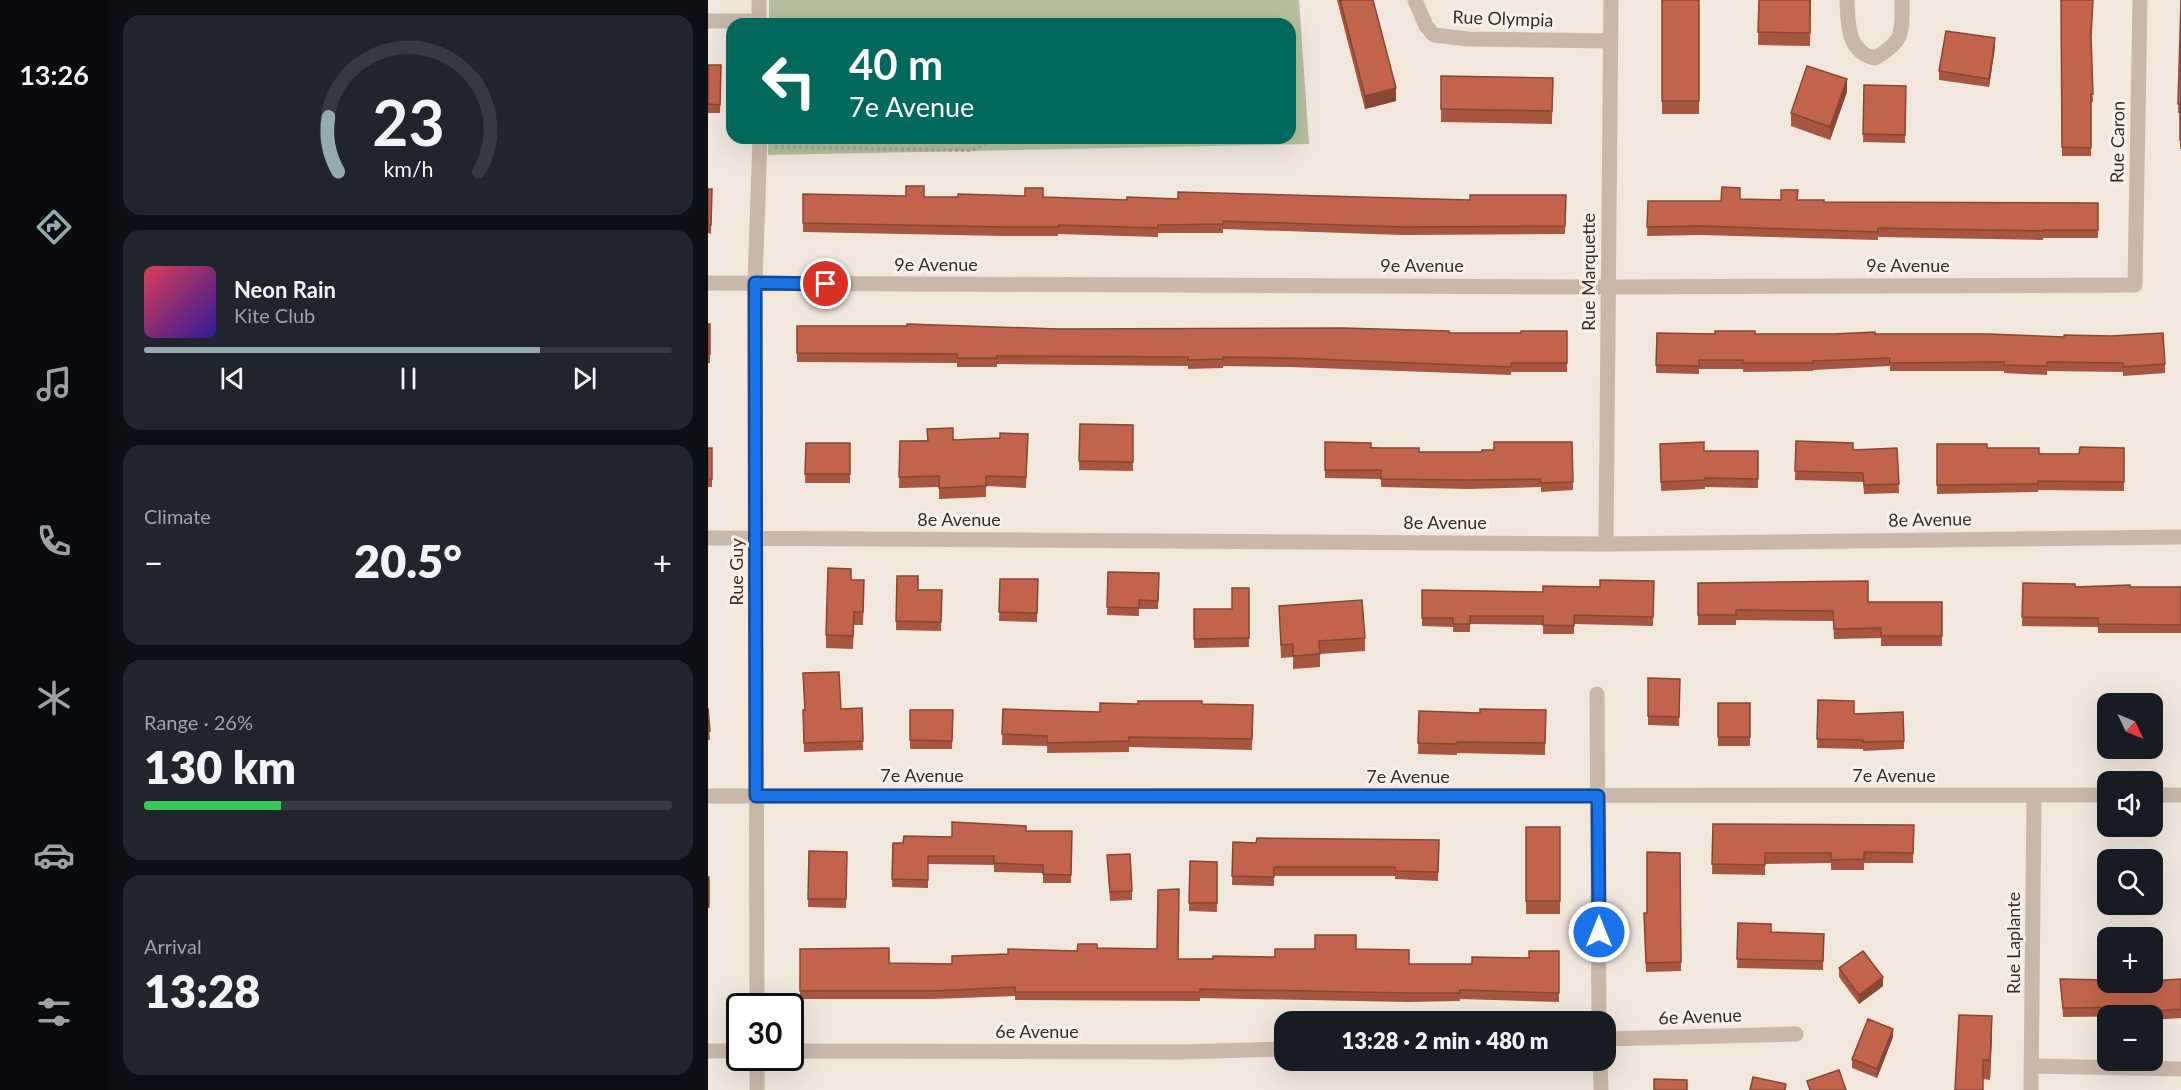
<!DOCTYPE html>
<meta charset="utf-8">
<style>
:root{--surface:#171b24;--page:#20242c;--text:#f1f3f6;--muted:#9ea1a6;--line:#363941;--accent:#93acae}
body{margin:0;font-family:Lato,sans-serif;background:var(--page);color:var(--text);height:100vh;display:flex;flex-direction:column;font-size:22px;white-space:nowrap}
*{box-sizing:border-box;margin:0}
p{font-size:20px;color:var(--muted)}
.icon{flex:none;width:33px;height:33px;fill:none;stroke:currentColor;stroke-width:2;stroke-linecap:round;stroke-linejoin:round}
.map{position:relative;flex:1;overflow:hidden}
.panel{display:flex;flex-direction:column;gap:15px;padding:15px;background:#0d0f14;width:600px}
.panel>*{flex:none}
.guide{position:absolute;left:18px;top:18px;width:570px;height:126px;border-radius:18px;box-shadow:0 6px 24px #0002;background:#00695c;color:#fff;overflow:hidden}
.needle{width:39px;rotate:134deg}
.controls{position:absolute;left:1389px;top:693px;display:grid;gap:12px}
.controls a{display:grid;place-items:center;width:66px;height:66px;border-radius:12px;background:var(--surface);box-shadow:0 6px 24px #0002;font-size:30px}
.speed{position:absolute;left:18px;top:993px;display:flex;gap:12px;font-size:30px;font-weight:700;text-align:center}
.speed>*{display:grid;place-content:center;width:78px;height:78px;border-radius:50%;background:var(--surface);box-shadow:0 6px 24px #0002;line-height:1}
.speed .limit{border:3px solid #111;border-radius:9px;background:#fff;color:#111}
.pin{position:absolute;display:grid;place-items:center;width:51px;height:51px;color:#fff;margin:-26px;border:3px solid #fff;border-radius:50%;box-shadow:0 2px 6px #0007}
.me{position:absolute;width:66px;margin:-33px;rotate:0deg;stroke-linejoin:round;filter:drop-shadow(0 0 4px #0008)}
.turn{display:flex;align-items:center;gap:21px;height:126px;padding:0 24px;font-size:27px}
.turn .icon{width:78px;height:78px;stroke-width:2.5}
.turn b{display:block;font-size:42px;line-height:51px}
.big{font-size:45px;font-weight:800;line-height:1.1}
.panel .card{flex:1;display:flex;flex-direction:column;justify-content:center;gap:9px;min-width:0;padding:0 21px;border-radius:18px;background:var(--page)}
.panel .dial{align-items:center;gap:0}
.dial svg{height:156px;overflow:visible;fill:none;stroke:var(--line);stroke-width:7;stroke-linecap:round;text-anchor:middle}
.dial text{fill:var(--text);stroke:none}
.song{display:flex;align-items:center;gap:18px}
.cover{width:72px;height:72px;border-radius:9px;background:linear-gradient(135deg,hsl(350 70% 55%),hsl(250 70% 35%))}
.played{height:6px;border-radius:3px;background:linear-gradient(90deg,var(--accent) 75%,var(--line) 75%)}
.keys{display:flex;justify-content:space-around;direction:ltr}
.heat{display:flex;justify-content:space-between;align-items:center;font-size:33px;direction:ltr}
.charge{height:9px;border-radius:4px;background:linear-gradient(90deg,#34c759 26%,var(--line) 0)}
.trip{position:absolute;left:566px;top:1011px;width:342px;height:60px;border-radius:18px;background:var(--surface);box-shadow:0 6px 24px #0002;font-weight:800;line-height:60px;text-align:center}
main{display:flex;flex:1;min-height:0}
.dock{display:flex;flex-direction:column;width:108px;justify-content:space-around;align-items:center;background:#090b0e;color:var(--muted)}
.dock .icon{width:42px;height:42px}
.dock .active{color:var(--accent)}
.dock b{font-size:27px;color:var(--text)}
.map>svg:first-child{display:block}
</style>
<main>
<nav class="dock">
<b>13:26</b>
<svg class="icon active" aria-label="directions" viewBox="0 0 24 24"><path d="M12 3l9 9-9 9-9-9zM9 14v-3h6M13 9l2 2-2 2"/></svg>
<svg class="icon" aria-label="music" viewBox="0 0 24 24"><path d="M9 18V5l10-2v13"/><circle cx="6" cy="18" r="3"/><circle cx="16" cy="16" r="3"/></svg>
<svg class="icon" aria-label="phone" viewBox="0 0 24 24"><path d="M5 4h4l2 5-3 2q2 4 5 5l2-3 5 2v4C11 20 4 13 5 4z"/></svg>
<svg class="icon" aria-label="climate" viewBox="0 0 24 24"><path d="M12 3v18M4 7l16 10M4 17L20 7"/></svg>
<svg class="icon" aria-label="car" viewBox="0 0 24 24"><path d="M5 17H2v-5l4-1 3-4h7l3 4 3 1v5h-3M9 17h6M6 11h13"/><circle cx="7" cy="17" r="2"/><circle cx="17" cy="17" r="2"/></svg>
<svg class="icon" aria-label="filters" viewBox="0 0 24 24"><path d="M4 7h16M4 17h16"/><circle cx="9" cy="7" r="2"/><circle cx="15" cy="17" r="2"/></svg>
</nav>
<section class="panel">
<div class="card dial"><svg viewBox="0 0 100 80">
<path d="M14 69A42 42 0 1 1 86 69"/>
<path d="M14 69A42 42 0 0 1 9 41" stroke="#93acae"/>
<text x="50" y="56" font-size="32" font-weight="700">23</text>
<text x="50" y="72" font-size="11">km/h</text>
</svg></div>
<div class="card">
<div class="song"><i class="cover"></i><div><b>Neon Rain</b><p>Kite Club</p></div></div>
<div class="played"></div>
<div class="keys"><svg class="icon" aria-label="previous" viewBox="0 0 24 24"><path d="M18 5L8 12l10 7zM5 5v14"/></svg><svg class="icon" aria-label="pause" viewBox="0 0 24 24"><path d="M8 5v14M16 5v14"/></svg><svg class="icon" aria-label="next" viewBox="0 0 24 24"><path d="M6 5l10 7-10 7zM19 5v14"/></svg></div>
</div>
<div class="card"><p>Climate</p>
<div class="heat"><a>−</a><b class="big">20.5°</b><a>+</a></div>
</div>
<div class="card"><p>Range · 26%</p><b class="big">130 km</b><div class="charge"></div></div>
<div class="card"><p>Arrival</p><b class="big">13:28</b></div>
</section>
<div class="map">
<svg width="1473" height="1090" viewBox="0 0 1473 1090">
<rect width="100%" height="100%" fill="#f1e7dd"/>
<path fill="#b5c09d" d="M61,0H591L601,144L60,155V138H582V24H61Z"/>
<g fill="none" stroke-linecap="round" stroke-linejoin="round">
<path stroke="#b5a193" stroke-width="4" stroke-dasharray="3 3" stroke-linecap="butt" d="M67,147L264,150L289,138"/>
<path stroke="#c9b7a9" stroke-width="15" d="M707,0L718,26L726,35L760,39L902,41
M1139,0C1140,23 1139,53 1167,58C1197,41 1194,32 1194,0
M0,21H51
M51,24V0
M0,283L900,287L1427,285L1432,0
M0,538L898,544L1473,537
M898,544L903,0
M889,694L891,1022
M1444,795H1473
M0,796L1400,795
M49,1006L47,283L52,138
M897,1039L1088,1034
M0,1051H32
M82,1051L473,1052L576,1049
M892,1060L893,1090
M1324,1066L1473,1069
M49,1090V1058
M1323,1090L1326,796"/>
</g>
<path fill="#a75640" d="M629,0H665L688,101L657,109Z
M954,0H991V114H954Z
M1051,0H1103L1102,46L1050,45Z
M1353,0L1383,42L1385,102H1383V156H1354Z
M1473,0V149H1472V113H1470Z
M1287,47L1281,87L1231,80V71Z
M0,65H13L12,113H0Z
M733,76L845,78L844,124L733,122Z
M1156,85L1198,86L1197,143L1155,142Z
M1139,92L1122,140L1083,126V113Z
M0,189H4L3,234L0,233Z
M95,194L216,197H335L419,200L470,199L762,200L858,195L857,234L695,235L515,229V233H450V237L350,234V236H296L95,232Z
M1032,199L1090,200L1116,202L1390,203V238H1335V240L1170,237V240L993,235L939,236L940,201H1013Z
M0,324H2V363H0Z
M89,326L741,333H813L859,331V372H803V375L582,367L515,366V368L480,369V366L289,364V367H249V363L89,362Z
M949,333L1047,334H1167L1457,364V373L1415,376V372L1339,371V375L1296,373V371H1182V366L1105,370V371L1035,372V369H991V374L948,373Z
M372,424L425,425V471L371,470Z
M320,434L318,488L278,486V497L231,499V487L191,488L192,441L292,438Z
M1088,441L1145,450L1189,448L1191,493L1156,494L1155,482L1087,480Z
M617,442L711,452H774L786,450L864,442L865,490L833,492V487L760,489L673,487V479L617,478Z
M98,443H142V483H97Z
M952,444L996,451H1050V488L997,487V489L953,491Z
M1229,444L1279,448L1331,454H1371L1416,448V491L1330,490V492L1229,494Z
M0,448H4V487H0Z
M400,572L451,573L450,609H431V616L399,615Z
M189,576L210,590H234L233,631L188,630Z
M292,579H330L329,622L291,621Z
M143,580L156,593L155,625H146L145,649L118,648V635Z
M946,581L945,626L866,624V634H835V625L762,624V632H745V627L714,626V590L835,592Z
M990,583L1160,602H1234V646H1173V638L1126,639L1125,621L1028,620V625H990Z
M1315,583L1367,587H1473V633H1390V627L1314,626Z
M541,588V647L486,648V609H524Z
M571,606L657,638V651L612,654V667L585,669V657L573,658Z
M95,673L133,709L154,708L155,750L96,752L95,710H97Z
M940,678L972,679L971,726L940,725Z
M1110,700L1146,714L1196,741V749L1155,751V749L1109,748Z
M1010,703H1042V746H1010Z
M494,704L545,705L544,750L421,747V752L339,753V746L294,745L295,709L392,712Z
M0,708L2,740H0Z
M202,710H245L244,749H202Z
M838,710L837,755L749,753V755L710,754L711,711L772,713Z
M1005,824L1206,825L1205,863H1156V870H1123V863L1057,864V875L1004,874Z
M818,827H852V914H818Z
M318,831H364L363,883H335V873L286,872V865L220,864V888L184,887L185,843H195L244,837Z
M731,840L730,881L687,879V876H566V886L524,885L525,842L548,843Z
M101,851L139,852L138,908L100,907Z
M972,853L973,971L938,972L936,913H939Z
M399,855L424,891V900L402,901Z
M482,861L509,862V912L481,911Z
M1030,923L1063,932L1116,934L1115,970L1029,968Z
M389,948L470,959L567,957L607,949H648L701,964H764L821,958L851,951V1002L752,999V1001L700,1002L492,998V1001L307,1000V996L225,999H92V949L181,963L244,964Z
M1131,968L1175,986L1151,1004L1131,977Z
M1352,979L1409,983L1473,979V1018L1444,1020V1016L1355,1017Z
M1284,1036L1282,1080L1275,1079L1246,1090Z
M1185,1037L1169,1078L1144,1068V1059Z"/>
<path fill="#884634" d="M1287,38V47L1281,87V79Z
M1139,79V92L1122,140V127Z
M688,88V101L657,109V96Z
M1175,977V986L1151,1004V995Z
M1284,1016V1036L1282,1080V1060Z
M1185,1029V1037L1169,1078V1069Z"/>
<path fill="#c2644b" stroke="#884634" stroke-width="1.5" d="M632,0H665L688,88L657,96Z
M954,0H991V101H954Z
M1051,0H1102V33L1050,32Z
M1353,0H1385L1383,37L1385,94H1383V148L1354,147Z
M1473,0V140H1472V104H1470Z
M1238,31L1287,38L1281,79L1231,71Z
M0,65H13L12,105L0,104Z
M1099,66L1139,79L1122,127L1083,113Z
M733,76L845,78L844,111L733,109Z
M1156,85L1198,86L1197,135L1155,134Z
M198,186H216V197H250V194L317,196V188H335V197L419,200V197L470,199V192L762,200V195H858L857,226L695,227L515,221V224L450,225V228L350,225V227H296L95,223V194L198,196Z
M1014,187L1032,188V199L1073,200V190H1090L1089,200H1116V202L1390,203V230H1335V231L1170,228V232L993,226L939,227L940,201H1013Z
M0,189H4L3,225H0Z
M0,324H2V354H0Z
M199,324L350,329L635,328L741,331V333H813V331H859V363H803V367L582,358L515,357V359L480,360V357L289,356V358H249V354L89,353V326H199Z
M1007,331H1047V334H1125L1167,332V334H1280L1356,337V335L1403,336L1455,333L1457,364L1415,367V363L1339,362V366L1296,365V362L1182,363V358L1105,361V363H1035V360H991V366L948,365L949,333L1007,334Z
M372,424L425,425V462L371,461Z
M245,428V440L292,438V433L320,434L318,477L278,476V486L231,488V476L191,477L192,441H220L219,429Z
M1088,441L1145,443V450L1189,448L1191,484L1156,485L1155,473L1087,471Z
M617,442L663,443V448H711V452H774V450H786V442H864L865,482L833,483V479L760,480L673,479V470H617Z
M996,442V451H1050V479L997,478V480L953,482L952,444Z
M98,443H142V474H97Z
M1229,444H1279V448H1331V454H1371L1372,447L1416,448V482L1330,481V484L1229,485Z
M0,448H4V479H0Z
M120,568L143,569V580H156L155,612H146L145,636L118,635Z
M400,572L451,573L450,601L431,600V608L399,607Z
M189,576H210V590H234L233,622L188,621Z
M292,579H330L329,613L291,612Z
M892,580L946,581L945,617L866,615V626L835,625V616H762V624H745V618H714V590L835,592V586L892,587Z
M1160,581V602H1234V636H1173V628L1126,629L1125,611L1028,610V615H990V583Z
M1315,583L1367,584V587L1422,585V587H1473V625L1390,624V618L1314,617Z
M524,588H541V638L486,639V609H524Z
M654,600L657,638L611,641L612,654L585,656V644L573,645L571,606Z
M131,672L133,709L154,708L155,741L96,743L95,710H97L95,673Z
M940,678L972,679L971,717L940,716Z
M1110,700L1146,701V714L1195,712L1196,741L1155,742V740L1109,739Z
M430,701H494V704L545,705L544,739L421,737V741L339,743V736L294,734L295,709L392,712V703L430,704Z
M1010,703H1042V737H1010Z
M0,708L2,731H0Z
M772,709L838,710L837,743L749,742V744L710,743L711,711L772,713Z
M202,710H245L244,741L202,740Z
M244,822L318,826V831H364L363,875L335,874V865L286,863V856H220V880L184,879L185,843H195L196,836L244,837Z
M1005,824L1206,825L1205,853L1156,852V859L1123,860V853H1057V865L1004,864Z
M818,827H852V901H818Z
M549,838L731,840L730,872L687,871V867H566V877L524,876L525,842L548,843Z
M101,851L139,852L138,899H100Z
M939,852L972,853L973,962L938,963L936,913H939Z
M422,854L424,891L402,892L399,855Z
M482,861L509,862V903H481Z
M0,877H1V907H0Z
M471,889L470,959H505V956L567,957V949H607V935H648V949L701,950V964H764V957L821,958V951H851V993L752,990V993H700L492,989V992H307V987L225,991H92V949L181,948V963L244,964V956L300,954V949L369,951L370,944H389V948L449,949L450,890Z
M1030,923L1063,924V932L1116,934L1115,961L1029,959Z
M1155,951L1175,977L1151,995L1131,968Z
M1352,979L1400,980V982L1409,983L1444,982V981L1473,979V1009L1430,1012V1007L1355,1008Z
M1251,1015L1284,1016L1282,1060H1275V1090H1247Z
M1160,1019L1185,1029L1169,1069L1144,1059Z
M1131,1070L1138,1090H1102L1099,1081Z
M1045,1077L1078,1084L1077,1090H1042Z
M946,1079L979,1080V1090H946Z"/>
<g fill="none" stroke-linecap="round" stroke-linejoin="round">
<defs>
<path id="route" d="M118,284L47,283L48,796H890L891,932"/>
</defs>
<use href="#route" stroke="#114b97" stroke-width="15"/>
<use href="#route" stroke="#1a73e8" stroke-width="10"/>
</g>
<g text-anchor="middle" stroke-width="6" stroke-linejoin="round" paint-order="stroke">
<g font-size="18" fill="#362d29" stroke="#f9f1e9">
<text transform="translate(795 19) rotate(2)" y="6">Rue Olympia</text>
<text transform="translate(1410 142) rotate(-89)" y="6">Rue Caron</text>
<text x="228" y="271">9e Avenue</text>
<text x="714" y="272">9e Avenue</text>
<text x="1200" y="272">9e Avenue</text>
<text transform="translate(881 272) rotate(-90)" y="6">Rue Marquette</text>
<text x="251" y="526">8e Avenue</text>
<text transform="translate(1222 520) rotate(-1)" y="6">8e Avenue</text>
<text x="737" y="529">8e Avenue</text>
<text transform="translate(29 572) rotate(-90)" y="6">Rue Guy</text>
<text x="214" y="782">7e Avenue</text>
<text x="1186" y="782">7e Avenue</text>
<text x="700" y="783">7e Avenue</text>
<text transform="translate(1306 943) rotate(-90)" y="6">Rue Laplante</text>
<text transform="translate(992 1017) rotate(-2)" y="6">6e Avenue</text>
<text x="329" y="1038">6e Avenue</text>
</g>
</g>
</svg>
<div class="controls">
<a><svg class="needle" viewBox="-14 -14 28 28"><path d="M0-13l5 13h-10z" fill="#e53935"/><path d="M0 13l5-13h-10z" fill="#9ea1a6"/></svg></a>
<a><svg class="icon" aria-label="sound" viewBox="0 0 24 24"><path d="M4 9h4l5-4v14l-5-4H4zM17 9q2 3 0 6"/></svg></a>
<a><svg class="icon" aria-label="search" viewBox="0 0 24 24"><circle cx="10" cy="10" r="6"/><path d="M15 15l6 6"/></svg></a>
<a>+</a>
<a>−</a>
</div>
<div class="speed"><div class="limit">30</div></div>
<div class="pin" style="left:118px;top:284px;background:#d93025"><svg class="icon" aria-label="arrive" viewBox="0 0 24 24"><path d="M6 21V4h12l-3 4 3 4H6"/></svg></div>
<svg class="me" style="left:891px;top:932px" viewBox="-20 -20 40 40"><circle r="17" fill="#1a73e8" stroke="#fff" stroke-width="3"/><path d="M0-11L8 9 0 5-8 9z" fill="#fff"/></svg>
<div class="trip">13:28 · 2 min · 480 m</div>
<div class="guide">
<div class="turn"><svg class="icon" aria-label="left" viewBox="0 0 24 24"><path d="M17 20v-9H6M10 6l-5 5 5 5"/></svg><div><b>40 m</b>7e Avenue</div></div>
</div>
</div>
</main>
